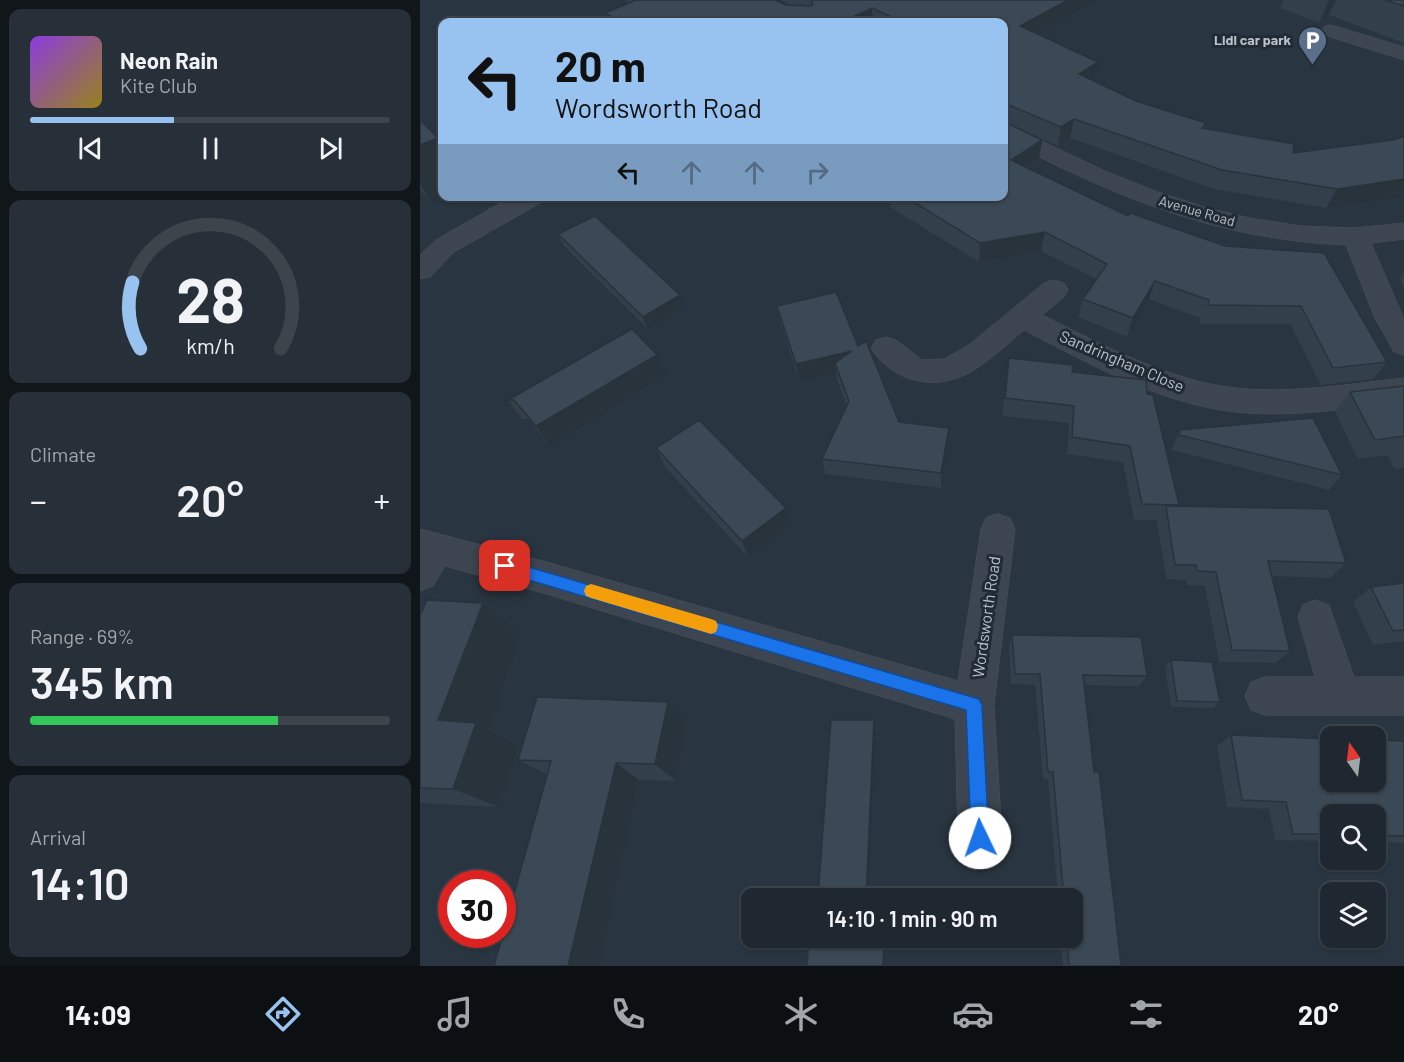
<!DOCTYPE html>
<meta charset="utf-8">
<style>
:root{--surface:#1f2830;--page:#273038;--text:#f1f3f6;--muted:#a1a6ab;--line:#3c444c;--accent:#98c2f0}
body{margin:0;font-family:Barlow,sans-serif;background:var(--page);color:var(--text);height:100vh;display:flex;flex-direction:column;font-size:22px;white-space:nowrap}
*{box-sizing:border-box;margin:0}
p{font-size:20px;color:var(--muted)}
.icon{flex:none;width:33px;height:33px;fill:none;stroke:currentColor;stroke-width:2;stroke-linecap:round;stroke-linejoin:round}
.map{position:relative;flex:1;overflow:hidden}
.drawer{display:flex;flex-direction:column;gap:9px;padding:9px;background:#11161a;width:420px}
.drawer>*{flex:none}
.hud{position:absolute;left:18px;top:18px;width:570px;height:183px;border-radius:12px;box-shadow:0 2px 4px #0004,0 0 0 2px var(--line);background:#98c2f0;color:#111;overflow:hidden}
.needle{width:39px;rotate:346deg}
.tools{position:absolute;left:900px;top:726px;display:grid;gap:12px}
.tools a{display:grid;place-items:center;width:66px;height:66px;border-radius:12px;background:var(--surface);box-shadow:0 2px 4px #0004,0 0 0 2px var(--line);font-size:30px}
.speed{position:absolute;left:18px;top:870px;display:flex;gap:12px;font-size:30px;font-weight:700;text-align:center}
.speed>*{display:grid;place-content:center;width:78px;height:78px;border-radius:50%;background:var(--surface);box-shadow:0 2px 4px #0004,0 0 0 2px var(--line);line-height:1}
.speed .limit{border:9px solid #d22;background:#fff;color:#111}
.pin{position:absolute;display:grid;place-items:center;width:51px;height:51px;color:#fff;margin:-26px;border-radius:12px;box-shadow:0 3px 9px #0006}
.me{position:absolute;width:66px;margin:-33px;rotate:357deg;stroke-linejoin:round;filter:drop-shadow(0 0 4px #0008)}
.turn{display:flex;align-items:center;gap:21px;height:126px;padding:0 18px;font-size:27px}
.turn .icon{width:78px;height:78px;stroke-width:2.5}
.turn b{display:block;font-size:42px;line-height:51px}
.lanes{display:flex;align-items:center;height:57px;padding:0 18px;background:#0003;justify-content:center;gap:30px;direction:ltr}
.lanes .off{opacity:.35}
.big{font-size:45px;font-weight:600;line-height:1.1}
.drawer .widget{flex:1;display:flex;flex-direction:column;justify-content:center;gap:9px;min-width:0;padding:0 21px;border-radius:12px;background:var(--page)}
.drawer .dial{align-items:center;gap:0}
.dial svg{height:156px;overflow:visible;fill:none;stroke:var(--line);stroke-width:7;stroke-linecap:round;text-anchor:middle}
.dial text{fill:var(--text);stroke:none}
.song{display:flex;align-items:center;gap:18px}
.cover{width:72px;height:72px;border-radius:9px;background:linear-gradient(135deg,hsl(270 70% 55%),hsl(50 70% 35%))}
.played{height:6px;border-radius:3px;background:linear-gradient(90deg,var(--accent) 40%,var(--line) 40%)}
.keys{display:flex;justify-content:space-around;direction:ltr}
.heat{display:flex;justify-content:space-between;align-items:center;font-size:33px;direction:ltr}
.charge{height:9px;border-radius:4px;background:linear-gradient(90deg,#34c759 69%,var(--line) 0)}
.trip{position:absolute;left:321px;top:888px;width:342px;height:60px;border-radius:12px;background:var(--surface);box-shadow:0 2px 4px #0004,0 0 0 2px var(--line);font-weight:600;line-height:60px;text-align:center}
.tabs{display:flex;height:96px;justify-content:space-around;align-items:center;background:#0c1013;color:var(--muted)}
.tabs .icon{width:42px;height:42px}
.tabs .on{color:var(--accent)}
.tabs b{font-size:27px;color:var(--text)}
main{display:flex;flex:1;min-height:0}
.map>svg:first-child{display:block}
</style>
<main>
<section class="drawer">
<div class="widget">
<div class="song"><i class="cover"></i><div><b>Neon Rain</b><p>Kite Club</p></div></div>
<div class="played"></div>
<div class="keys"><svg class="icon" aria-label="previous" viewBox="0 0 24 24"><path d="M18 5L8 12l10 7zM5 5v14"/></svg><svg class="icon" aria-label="pause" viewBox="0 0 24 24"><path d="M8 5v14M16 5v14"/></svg><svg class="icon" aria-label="next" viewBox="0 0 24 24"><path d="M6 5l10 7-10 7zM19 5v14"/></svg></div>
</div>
<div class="widget dial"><svg viewBox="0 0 100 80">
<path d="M14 69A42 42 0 1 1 86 69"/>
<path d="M14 69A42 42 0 0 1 10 35" stroke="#98c2f0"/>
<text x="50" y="56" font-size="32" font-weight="700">28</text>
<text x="50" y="72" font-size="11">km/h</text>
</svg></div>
<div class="widget"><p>Climate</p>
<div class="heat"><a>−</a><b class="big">20°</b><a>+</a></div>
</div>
<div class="widget"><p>Range · 69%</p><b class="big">345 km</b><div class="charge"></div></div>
<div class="widget"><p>Arrival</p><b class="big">14:10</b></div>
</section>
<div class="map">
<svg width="984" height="966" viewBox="0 0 984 966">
<rect width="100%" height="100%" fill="#293540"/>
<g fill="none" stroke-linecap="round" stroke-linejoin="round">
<defs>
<path id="minor" d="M911,25L984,47V60L904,35L901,31L904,27Z
M584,123L685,171L735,191L784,207L829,218L881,226L933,228L984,223V239L951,243L984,319V355L974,352L954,316L926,245C799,240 695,197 584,139Z
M93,196H125L122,202L34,252L10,277L0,279V255L16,240Z
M634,280L644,283L648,290L644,297L622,315C683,345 747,380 815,388C871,394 928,384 984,378V402C929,408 872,418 816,412C741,404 670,364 604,330C571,358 538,394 491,379C475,374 460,363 451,348L456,340L466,337L476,340L502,360L525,359L550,344L624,283Z
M578,514L590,518L595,529L574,705L582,838L575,853L560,860L545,853L538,838L535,719L130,595L25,566L13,586L0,591V529L130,563L538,681L561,529L566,518Z
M896,600L909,605L934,677H984V715H845L831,710L825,696L831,682L845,677H895L878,617L883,605Z"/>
</defs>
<use href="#minor" stroke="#49525c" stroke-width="1"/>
<use href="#minor" fill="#3d4650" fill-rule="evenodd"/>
</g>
<path fill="#333f4a" d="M206,0H355L366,5L371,6L361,0H678L617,34L678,62L674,81L716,101L786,123L785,129L873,153L973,140L906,208L794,189L650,138L638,146L601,130L622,140L619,159L607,168L708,216L805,246L967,362L953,379L901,385L870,324H780V318L729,299L707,337L658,317L663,299L676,279L621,251L559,262L470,207V196H584V22H188L185,13L207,4Z
M863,0H984V43L909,15L899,23L860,8Z
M0,120L11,202L0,190Z
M138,234L260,295L264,306L227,328L143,245Z
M984,273V288L980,279Z
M357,306L438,346L479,422L527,444L521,488L405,474L402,459L427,406L417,380L416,372L379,381L361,323Z
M589,358L652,372L727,394L759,505L758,506L926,563L910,578L852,576L870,651L856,663L799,662L785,586L767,585L766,580L746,579L737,521L738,520H714L703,462L647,454L649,423L582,416Z
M246,375L130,446L108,419H102L88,400Z
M984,386V468L975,469L967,455L938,459L915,412L930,392Z
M760,430L922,475L909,490L752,450L753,445Z
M236,448L371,526L328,557L245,467Z
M984,583V641L953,645L933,602L951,587Z
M63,603L101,635L69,730L98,746L79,807L0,803V615Z
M592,635L727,676L719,686L664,685L674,772L701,966H643L641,938H652V898H638L628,779H623L615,685L591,684L589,647Z
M751,660L800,702L793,708L751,707L745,667Z
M248,702L267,722L256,781L219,780L179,966H74L128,775L98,760Z
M811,735L984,741V843L956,842V814H910V841L855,840L849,809L807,807L797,746Z"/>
<path fill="#29333c" d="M648,0H678L598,45L600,26Z
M909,0H916L909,15L899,23Z
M452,8L453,22H422Z
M678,62L674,81L659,74Z
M654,119L650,138L638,146L641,127Z
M18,138L22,146L23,196L11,202L0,184V145Z
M622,140L619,159L589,179L591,160Z
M984,179V196L906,208L917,189Z
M625,232L621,251L559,262L560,243Z
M735,281L729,299L707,337L713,318Z
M260,295L264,306L227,328L223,317Z
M432,351L415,363L416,372L379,381L376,364Z
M237,355L246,375L130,446L116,426Z
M529,428L527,444L521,488V473Z
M366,508L371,526L328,557L322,541Z
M63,603L101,635L69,730L98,746L79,807L33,789L18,720Z
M248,702L267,722L256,781L235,764Z
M454,720L455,730L448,898H446Z
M196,763L219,780L179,966H148Z
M464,938H465L464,966H463Z"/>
<path fill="#3b4956" stroke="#29333c" stroke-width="1.5" d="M216,0H355L366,5L391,6L393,4L391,0H648L600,26L678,62L659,74L716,101L786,123L782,128L874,144L873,153L973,140L984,136V179L917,189L802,170L654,119L641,127L584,103L585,122L622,140L591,160L708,216L710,213L805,246L904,253L967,362L913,368L881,306L788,305L789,300L735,281L713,318L663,299L687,264L625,232L560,243L484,196H584V22H483L452,8L422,22H200L185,13Z
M965,0H984V6Z
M0,120L18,138L0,145Z
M175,216L260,295L223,317L138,234Z
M416,292L438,346L446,341L479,422L529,428L521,473L402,459L429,401L415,363L432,351L376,364L357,306Z
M212,329L237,355L116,426L94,400H88Z
M589,358L653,365L652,372L726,380L727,394L733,395L759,505L722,504L710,446L652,437L654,406L585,398Z
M984,386V436L955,440L930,392Z
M893,418L922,475L759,435L760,430Z
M279,420L366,508L322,541L236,448Z
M746,506L909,509L926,563L848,561L870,651L812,650L796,572L777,571L776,565H755Z
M984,583V630L973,631L951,587Z
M7,600L63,603L18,720L56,723L33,789L0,788V615Z
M592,635L721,637L727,676L663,675L674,772H679L701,966H649L647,938H652V898H644L633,772H628L620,674H595Z
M751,660L792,662L800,702L757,701Z
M117,697L248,702L235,764L196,763L148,966H74L131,761L98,760Z
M411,720H454L446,898H398Z
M811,735L910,739V782H956V740L984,741V836L956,835V814H910V834H873L866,802L822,800Z
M389,938H464L463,966H387Z"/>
<path fill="#1a73e8" stroke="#114b97" stroke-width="1.5" d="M85,560L559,699L562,705L569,838L566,845L560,847L554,845L551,838L546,710L85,573L80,571L78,566L80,562Z"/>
<path fill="#f59e0b" d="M171,584L291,619L296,621L298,626L296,632L291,634L171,598L166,596L164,591L166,586Z"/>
<defs>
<symbol id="parking-pin" viewBox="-11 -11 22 30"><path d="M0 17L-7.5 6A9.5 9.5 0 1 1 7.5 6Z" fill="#5c6f8a" stroke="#212b35"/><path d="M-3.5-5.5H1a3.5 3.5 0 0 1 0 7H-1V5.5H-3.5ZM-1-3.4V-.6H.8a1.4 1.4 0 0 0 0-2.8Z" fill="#fff"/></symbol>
</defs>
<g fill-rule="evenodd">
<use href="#parking-pin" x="876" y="24" width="33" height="45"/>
</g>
<g text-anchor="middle" stroke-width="6" stroke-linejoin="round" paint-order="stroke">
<g font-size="14" font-weight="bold" fill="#b9c1ca" stroke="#212b35" text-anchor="end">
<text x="871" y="45">Lidl car park</text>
</g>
<g font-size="14" fill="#b9c1ca" stroke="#212b35">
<text transform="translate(777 211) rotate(16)" y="5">Avenue Road</text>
</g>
<g font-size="16" fill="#b9c1ca" stroke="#212b35">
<text transform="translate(702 361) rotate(23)" y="6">Sandringham Close</text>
<text transform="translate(566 617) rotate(-82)" y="6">Wordsworth Road</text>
</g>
</g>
</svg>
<div class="tools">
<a><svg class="needle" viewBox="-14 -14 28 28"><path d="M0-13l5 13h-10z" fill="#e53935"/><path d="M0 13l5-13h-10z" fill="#a1a6ab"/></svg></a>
<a><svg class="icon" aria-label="search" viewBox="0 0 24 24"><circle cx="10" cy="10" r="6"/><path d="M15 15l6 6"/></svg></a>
<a><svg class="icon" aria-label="layers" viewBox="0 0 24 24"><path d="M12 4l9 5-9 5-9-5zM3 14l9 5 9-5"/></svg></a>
</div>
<div class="speed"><div class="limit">30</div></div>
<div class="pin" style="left:85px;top:566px;background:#d93025"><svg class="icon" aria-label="arrive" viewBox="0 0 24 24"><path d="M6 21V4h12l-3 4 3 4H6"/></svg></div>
<svg class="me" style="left:560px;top:838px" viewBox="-20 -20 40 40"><circle r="19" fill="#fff"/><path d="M0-13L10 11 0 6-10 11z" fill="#1a73e8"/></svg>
<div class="trip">14:10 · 1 min · 90 m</div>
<div class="hud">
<div class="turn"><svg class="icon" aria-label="left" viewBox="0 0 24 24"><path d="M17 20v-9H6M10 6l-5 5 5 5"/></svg><div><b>20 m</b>Wordsworth Road</div></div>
<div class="lanes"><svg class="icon" aria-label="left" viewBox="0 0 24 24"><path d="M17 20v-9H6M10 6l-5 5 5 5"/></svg><svg class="icon off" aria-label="ahead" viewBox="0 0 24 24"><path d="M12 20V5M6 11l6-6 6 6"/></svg><svg class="icon off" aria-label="ahead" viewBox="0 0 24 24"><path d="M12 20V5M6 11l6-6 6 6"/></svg><svg class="icon off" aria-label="right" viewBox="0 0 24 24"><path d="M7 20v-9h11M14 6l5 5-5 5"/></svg></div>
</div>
</div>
</main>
<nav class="tabs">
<b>14:09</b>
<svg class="icon on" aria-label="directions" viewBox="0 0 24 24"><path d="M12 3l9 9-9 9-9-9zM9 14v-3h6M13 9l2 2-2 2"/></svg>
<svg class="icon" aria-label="music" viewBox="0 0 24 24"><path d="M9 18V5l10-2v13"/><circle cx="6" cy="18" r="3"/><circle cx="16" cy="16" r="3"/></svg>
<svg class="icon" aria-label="phone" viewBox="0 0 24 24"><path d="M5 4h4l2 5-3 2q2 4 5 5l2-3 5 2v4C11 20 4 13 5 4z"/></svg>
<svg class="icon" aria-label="climate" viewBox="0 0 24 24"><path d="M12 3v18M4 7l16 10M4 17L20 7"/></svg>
<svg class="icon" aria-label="car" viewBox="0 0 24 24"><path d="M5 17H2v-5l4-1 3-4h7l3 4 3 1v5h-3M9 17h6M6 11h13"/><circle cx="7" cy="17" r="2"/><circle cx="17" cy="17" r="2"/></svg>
<svg class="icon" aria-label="filters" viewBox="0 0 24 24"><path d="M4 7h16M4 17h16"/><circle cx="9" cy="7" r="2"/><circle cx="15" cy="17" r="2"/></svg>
<b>20°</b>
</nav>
